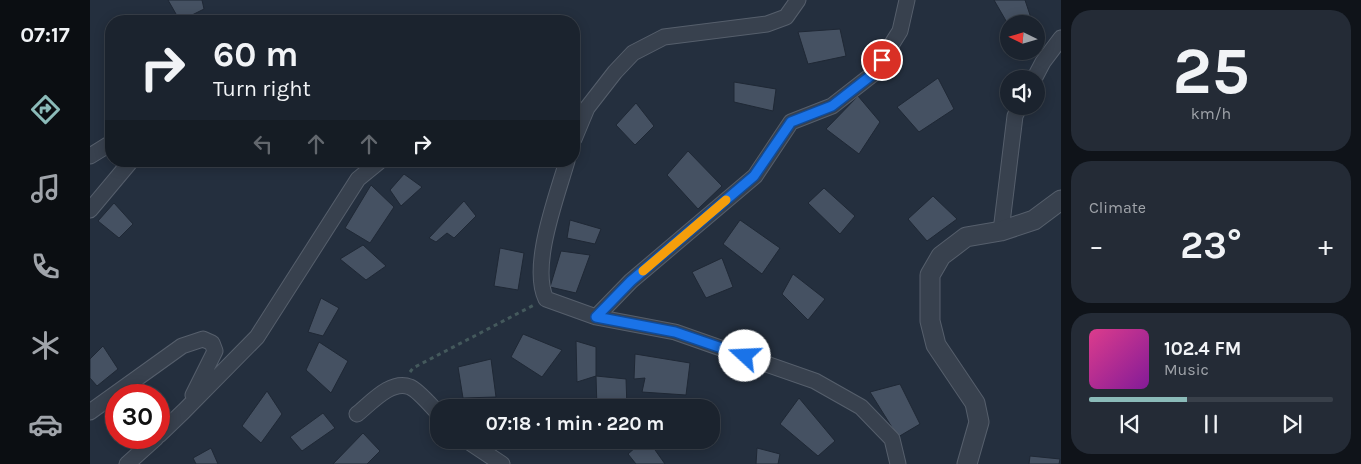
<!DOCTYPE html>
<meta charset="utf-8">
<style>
:root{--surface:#1b232e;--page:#242b36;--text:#f1f3f6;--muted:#a0a4aa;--line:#39404a;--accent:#8bbbb9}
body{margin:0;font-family:Karla,sans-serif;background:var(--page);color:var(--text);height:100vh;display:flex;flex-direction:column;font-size:19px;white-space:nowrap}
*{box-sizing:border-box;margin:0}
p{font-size:16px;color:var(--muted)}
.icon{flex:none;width:28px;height:28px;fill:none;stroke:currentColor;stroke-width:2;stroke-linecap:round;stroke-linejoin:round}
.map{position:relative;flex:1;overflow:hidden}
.details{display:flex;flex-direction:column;gap:10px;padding:10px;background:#0f1319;width:300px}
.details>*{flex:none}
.hud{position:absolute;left:15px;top:15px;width:475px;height:152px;border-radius:20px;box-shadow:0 2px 12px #0003,0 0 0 1px var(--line);background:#1b232e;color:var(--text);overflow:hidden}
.needle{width:32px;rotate:275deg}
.controls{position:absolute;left:910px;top:15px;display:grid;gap:10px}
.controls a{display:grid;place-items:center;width:45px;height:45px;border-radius:50%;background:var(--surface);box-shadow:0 2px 12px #0003,0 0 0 1px var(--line);font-size:25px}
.speed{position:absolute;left:15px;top:384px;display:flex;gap:10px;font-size:25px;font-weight:700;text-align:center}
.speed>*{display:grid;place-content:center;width:65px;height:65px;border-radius:50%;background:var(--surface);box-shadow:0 2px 12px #0003,0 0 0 1px var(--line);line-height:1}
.speed .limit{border:8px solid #d22;background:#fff;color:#111}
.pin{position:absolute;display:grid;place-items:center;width:42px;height:42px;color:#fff;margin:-21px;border:2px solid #fff;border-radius:50%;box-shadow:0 1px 5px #0007}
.me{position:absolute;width:55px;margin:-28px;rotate:290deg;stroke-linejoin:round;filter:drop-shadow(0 0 4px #0008)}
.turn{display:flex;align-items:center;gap:18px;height:105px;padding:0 25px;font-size:22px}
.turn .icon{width:65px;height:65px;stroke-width:2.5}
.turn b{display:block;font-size:35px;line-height:42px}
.lanes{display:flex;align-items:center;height:48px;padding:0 25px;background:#0003;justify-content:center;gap:25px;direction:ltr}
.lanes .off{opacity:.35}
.big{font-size:38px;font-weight:700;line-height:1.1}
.details .card{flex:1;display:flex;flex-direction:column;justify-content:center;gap:8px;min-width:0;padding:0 18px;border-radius:20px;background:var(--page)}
.details .dial{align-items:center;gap:0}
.dial b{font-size:65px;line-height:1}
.song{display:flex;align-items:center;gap:15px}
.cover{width:60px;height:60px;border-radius:8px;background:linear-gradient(135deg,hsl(330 70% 55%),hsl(290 70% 35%))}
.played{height:5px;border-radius:2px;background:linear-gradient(90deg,var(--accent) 40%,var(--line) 40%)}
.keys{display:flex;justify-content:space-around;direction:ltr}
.heat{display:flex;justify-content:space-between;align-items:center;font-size:28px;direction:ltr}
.trip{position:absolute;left:340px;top:399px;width:290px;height:50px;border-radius:20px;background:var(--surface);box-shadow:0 2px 12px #0003,0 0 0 1px var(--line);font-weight:700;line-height:50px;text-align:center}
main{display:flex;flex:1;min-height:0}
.tabs{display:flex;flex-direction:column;width:90px;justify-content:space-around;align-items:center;background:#0b0e12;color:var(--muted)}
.tabs .icon{width:35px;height:35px}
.tabs .on{color:var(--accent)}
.tabs b{font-size:22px;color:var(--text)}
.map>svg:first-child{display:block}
</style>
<main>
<nav class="tabs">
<b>07:17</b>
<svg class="icon on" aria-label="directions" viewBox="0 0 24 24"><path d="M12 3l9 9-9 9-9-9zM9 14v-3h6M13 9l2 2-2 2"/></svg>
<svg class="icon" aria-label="music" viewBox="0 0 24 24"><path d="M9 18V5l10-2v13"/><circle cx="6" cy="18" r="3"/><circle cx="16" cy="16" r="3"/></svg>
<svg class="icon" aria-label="phone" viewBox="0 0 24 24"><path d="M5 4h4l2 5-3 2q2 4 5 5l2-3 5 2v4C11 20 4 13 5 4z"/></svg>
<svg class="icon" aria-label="climate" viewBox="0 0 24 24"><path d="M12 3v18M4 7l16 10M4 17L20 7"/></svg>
<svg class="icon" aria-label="car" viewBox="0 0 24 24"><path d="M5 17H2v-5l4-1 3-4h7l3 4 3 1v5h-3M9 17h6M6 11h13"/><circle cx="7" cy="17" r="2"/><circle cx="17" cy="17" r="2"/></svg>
</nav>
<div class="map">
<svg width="971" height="464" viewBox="0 0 971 464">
<rect width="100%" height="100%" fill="#242f3e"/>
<path fill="#455162" stroke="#1f2835" d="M78,0H112L114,9L90,21Z
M904,0H935L943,24H919V26Z
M750,29L756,56L718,64L708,32Z
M848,78L864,109L829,132L807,107Z
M644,82L686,89L683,111L644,102Z
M768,96L790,122L769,154L736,129Z
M546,103L564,126L545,145L526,125Z
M598,151L632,186L608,209L577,175Z
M314,174L332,187L311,206L300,190Z
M281,185L304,207L280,243L255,228Z
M734,188L765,216L750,234L718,203Z
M843,196L867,219L837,241L818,219Z
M374,201L386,216L364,238L357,233L346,242L339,238Z
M24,203L43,224L29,238L8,221Z
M480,220L511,229L505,244L477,238Z
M650,220L690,248L672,274L633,244Z
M273,245L296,266L276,280L250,259Z
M410,248L434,253L428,290L404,286Z
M471,251L500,255L486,293L460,287Z
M632,258L643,287L616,298L602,272Z
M703,274L735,299L718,320L692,294Z
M231,298L249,308L233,336L218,332Z
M433,334L472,350L452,377L421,357Z
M486,341L506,347V376L487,382Z
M229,342L258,361L241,393L216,370Z
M13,346L28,369L7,386L0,378V359Z
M545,354L600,363L596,395L552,392L555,378L544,379Z
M401,359L406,397L373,398L368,367Z
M506,376L536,379L537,408H507Z
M810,384L830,424L808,437L780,392Z
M177,391L192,414L171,443L152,426Z
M709,398L745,441L728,456L690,424Z
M233,413L245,428L212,451L200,437Z
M273,433L290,451L277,464H243Z
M554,440H558L575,464H546L538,454Z
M121,448L128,464H106L103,458Z
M667,448L690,454L688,464H666Z
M940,456L970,459L969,464H939Z"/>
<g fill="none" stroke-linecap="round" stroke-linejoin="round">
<defs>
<path id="minor" d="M944,79L953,62L971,38
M484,139L497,108L525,72L543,53L574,37L677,24L696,17L708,0
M0,156L21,143
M477,161C467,196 440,266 456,299L506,317L585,332L725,381L771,407L802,439L808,464
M0,210L41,161
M911,231L925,116L930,106
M506,317L541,281L665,176L701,122L742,106L783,74L810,31L817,0
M0,412L92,346L113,339L122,343L125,351L103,395
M267,414C280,404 301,379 320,387C328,390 342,407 349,414
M69,435L94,411L167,337L268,179L290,161
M376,440L412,464
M37,464L66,438"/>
<path id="tertiary" d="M877,464L889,422L885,403L846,345L840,321V275L851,256L876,237L911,231L944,220L971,200"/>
</defs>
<use href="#minor" stroke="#565f6c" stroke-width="17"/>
<use href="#tertiary" stroke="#565f6c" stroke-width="21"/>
<path stroke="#44595c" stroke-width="3" stroke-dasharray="4 4" stroke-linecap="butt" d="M320,372L323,368L444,305"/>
<use href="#minor" stroke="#38414e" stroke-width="15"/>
<use href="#tertiary" stroke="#38414e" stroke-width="19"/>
</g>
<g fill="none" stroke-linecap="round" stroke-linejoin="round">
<defs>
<path id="route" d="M655,356L585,332L506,317L541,281L664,176L701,122L742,106L783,74L792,60"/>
</defs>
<use href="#route" stroke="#114b97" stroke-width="12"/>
<use href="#route" stroke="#1a73e8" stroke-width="9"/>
<path stroke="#f59e0b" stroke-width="9" d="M553,271L636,200"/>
</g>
</svg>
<div class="controls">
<a><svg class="needle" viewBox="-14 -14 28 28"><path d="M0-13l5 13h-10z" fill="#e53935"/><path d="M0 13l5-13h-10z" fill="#a0a4aa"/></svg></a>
<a><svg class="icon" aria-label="sound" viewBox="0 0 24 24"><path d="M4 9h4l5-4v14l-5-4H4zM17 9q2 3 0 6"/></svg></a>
</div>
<div class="speed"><div class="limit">30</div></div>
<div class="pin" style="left:792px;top:60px;background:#d93025"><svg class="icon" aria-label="arrive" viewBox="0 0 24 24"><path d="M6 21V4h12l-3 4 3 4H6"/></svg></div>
<svg class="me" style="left:655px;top:356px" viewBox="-20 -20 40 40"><circle r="19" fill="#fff"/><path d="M0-13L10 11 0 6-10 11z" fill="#1a73e8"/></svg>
<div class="trip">07:18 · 1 min · 220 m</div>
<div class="hud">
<div class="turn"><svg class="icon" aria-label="right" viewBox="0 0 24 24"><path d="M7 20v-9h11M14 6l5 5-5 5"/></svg><div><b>60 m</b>Turn right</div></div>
<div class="lanes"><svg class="icon off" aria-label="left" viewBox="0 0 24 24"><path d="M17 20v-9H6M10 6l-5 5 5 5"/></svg><svg class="icon off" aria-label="ahead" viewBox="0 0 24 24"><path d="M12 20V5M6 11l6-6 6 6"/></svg><svg class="icon off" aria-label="ahead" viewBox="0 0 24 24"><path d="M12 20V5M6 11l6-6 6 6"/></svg><svg class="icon" aria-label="right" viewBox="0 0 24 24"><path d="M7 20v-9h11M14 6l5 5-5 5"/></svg></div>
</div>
</div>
<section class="details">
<div class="card dial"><b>25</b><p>km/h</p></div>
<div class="card"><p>Climate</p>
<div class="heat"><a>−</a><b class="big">23°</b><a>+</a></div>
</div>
<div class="card">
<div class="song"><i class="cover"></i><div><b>102.4 FM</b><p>Music</p></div></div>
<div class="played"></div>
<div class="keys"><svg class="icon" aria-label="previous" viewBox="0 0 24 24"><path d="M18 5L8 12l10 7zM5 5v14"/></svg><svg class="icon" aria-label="pause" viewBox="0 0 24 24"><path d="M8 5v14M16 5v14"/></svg><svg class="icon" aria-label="next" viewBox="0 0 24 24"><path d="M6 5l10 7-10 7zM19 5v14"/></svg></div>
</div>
</section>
</main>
